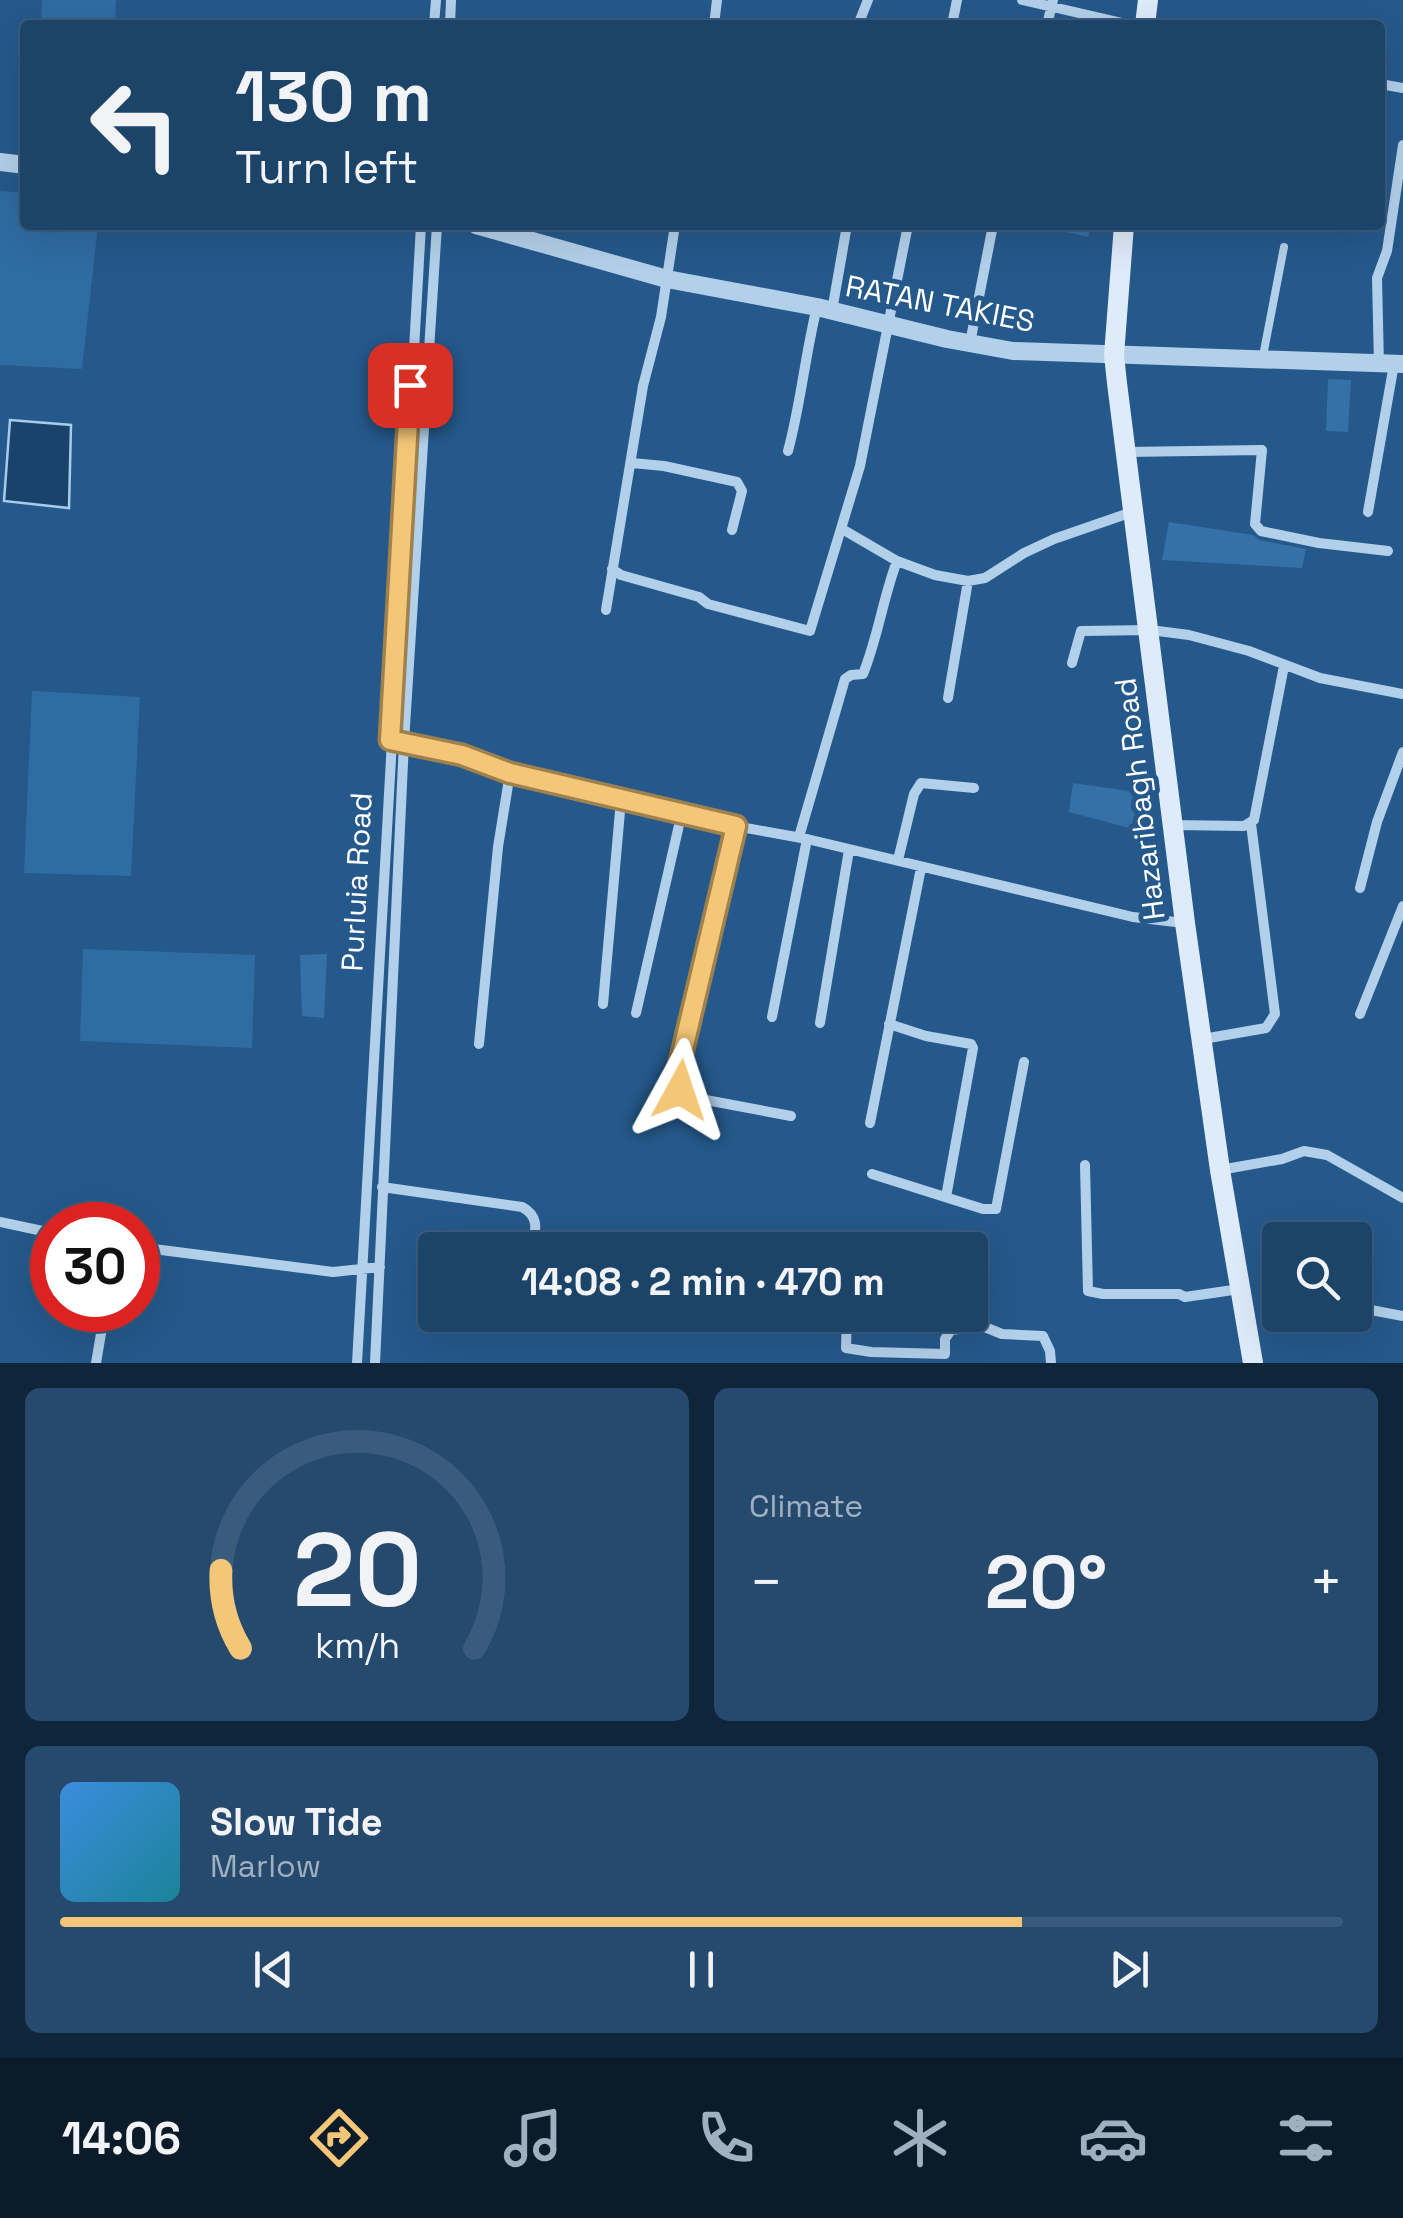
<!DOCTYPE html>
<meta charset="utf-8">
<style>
:root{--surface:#1c4368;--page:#254a6e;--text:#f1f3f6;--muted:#a0b0c0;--line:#3a5c7c;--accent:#f4c677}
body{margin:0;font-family:"Space Grotesk",sans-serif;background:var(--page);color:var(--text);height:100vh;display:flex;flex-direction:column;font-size:38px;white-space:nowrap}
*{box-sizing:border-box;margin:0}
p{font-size:32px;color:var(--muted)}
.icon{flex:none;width:55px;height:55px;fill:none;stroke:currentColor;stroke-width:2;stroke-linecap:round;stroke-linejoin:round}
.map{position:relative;height:1363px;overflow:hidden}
.sheet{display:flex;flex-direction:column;gap:25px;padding:25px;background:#0f2539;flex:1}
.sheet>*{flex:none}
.top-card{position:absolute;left:20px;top:20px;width:1365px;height:210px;border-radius:10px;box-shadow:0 10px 40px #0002,0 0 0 2px var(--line);background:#1c4368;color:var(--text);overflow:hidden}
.controls{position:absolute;left:1262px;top:1222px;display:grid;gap:20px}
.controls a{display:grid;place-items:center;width:110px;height:110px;border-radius:10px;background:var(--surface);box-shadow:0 10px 40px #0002,0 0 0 2px var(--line);font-size:50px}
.speed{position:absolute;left:30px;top:1202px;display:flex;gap:20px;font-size:50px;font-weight:700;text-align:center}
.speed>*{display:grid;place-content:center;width:130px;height:130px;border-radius:50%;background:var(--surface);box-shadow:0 10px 40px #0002,0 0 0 2px var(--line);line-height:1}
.speed .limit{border:15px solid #d22;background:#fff;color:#111}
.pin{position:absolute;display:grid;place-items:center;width:85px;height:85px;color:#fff;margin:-42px;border-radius:20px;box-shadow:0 5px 15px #0006}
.me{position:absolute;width:110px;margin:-55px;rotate:5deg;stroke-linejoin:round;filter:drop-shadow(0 0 8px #0008)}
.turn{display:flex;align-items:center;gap:35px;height:210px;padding:0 50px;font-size:45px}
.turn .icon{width:130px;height:130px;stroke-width:2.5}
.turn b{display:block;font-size:70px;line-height:85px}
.big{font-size:75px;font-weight:600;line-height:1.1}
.sheet .widget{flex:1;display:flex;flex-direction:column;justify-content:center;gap:15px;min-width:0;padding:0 35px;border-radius:15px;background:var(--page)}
.sheet .dial{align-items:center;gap:0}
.dial svg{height:260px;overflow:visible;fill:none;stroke:var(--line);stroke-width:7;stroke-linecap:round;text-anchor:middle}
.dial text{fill:var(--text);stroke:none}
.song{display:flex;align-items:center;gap:30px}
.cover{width:120px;height:120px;border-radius:15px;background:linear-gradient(135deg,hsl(210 70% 55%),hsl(190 70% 35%))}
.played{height:10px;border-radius:5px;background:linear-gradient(90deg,var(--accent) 75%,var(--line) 75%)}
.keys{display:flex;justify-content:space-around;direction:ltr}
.heat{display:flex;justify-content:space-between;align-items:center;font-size:55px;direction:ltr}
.sheet .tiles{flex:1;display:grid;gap:25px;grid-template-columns:1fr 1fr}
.widget:last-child{grid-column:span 2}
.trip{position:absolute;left:418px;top:1232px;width:570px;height:100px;border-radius:10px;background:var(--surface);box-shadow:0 10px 40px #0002,0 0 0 2px var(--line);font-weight:600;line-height:100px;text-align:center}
.tabs{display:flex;height:160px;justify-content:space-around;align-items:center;background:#0b1b2a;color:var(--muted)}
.tabs .icon{width:70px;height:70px}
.tabs .current{color:var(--accent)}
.tabs b{font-size:45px;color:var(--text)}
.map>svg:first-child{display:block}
</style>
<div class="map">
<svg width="1403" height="1363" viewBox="0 0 1403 1363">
<rect width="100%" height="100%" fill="#25598b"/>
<path fill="#2f6ca2" d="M42,0H116L115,25H41Z
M0,191L25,193V225H98L82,369L0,365Z
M32,691L140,697L131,876L24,873Z
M83,949L255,955L252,1048L80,1041Z"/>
<path fill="#1a436b" stroke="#a7cceb" stroke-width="2.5" d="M10,420L71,425L69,508L4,501Z"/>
<path fill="#3571a7" d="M1054,225H1091L1088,237L1054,229Z
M1328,379L1351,380L1348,432L1326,431Z
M1169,522L1253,535L1259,540L1306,549L1302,568L1162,560Z
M1073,783L1136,792L1141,831L1069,812Z
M327,954L324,1018L302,1016L300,955Z
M1265,1245H1280V1283H1265Z"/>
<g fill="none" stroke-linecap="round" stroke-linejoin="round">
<path stroke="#b3d0ea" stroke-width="8" d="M1263,356L1284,247"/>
<path stroke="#b3d0ea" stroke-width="10" d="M1022,0L1131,25
M434,25L436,0
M450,25L451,0
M714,25L717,0
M858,25L868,0
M952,25L957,0
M1047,25L1053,0
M1380,84L1403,88
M832,311L847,225
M970,343L993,225
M1379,365L1377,278L1387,251L1403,145
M788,451C801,403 805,355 817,307
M1126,452L1262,450L1255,524L1261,531L1319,543L1388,551
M632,463L664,466L737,482L742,491L732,530
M1368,512L1394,364
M842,529L897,561L935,575L968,581L985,578L1024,553L1054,539L1132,512
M612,569L621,575L699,597L708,604L810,631L860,466L908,225
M606,610L643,386L661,317L675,225
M1072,663L1081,631L1150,630L1189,635L1249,651L1320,678L1403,694
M948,698L968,581
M398,741L462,755L510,773L735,826L807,839L1133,917L1184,923
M1174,825L1244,826L1254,820L1284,666
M735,826L676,1079L680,1090L690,1097L791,1116
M799,837L845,679L851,675L863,674C878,637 883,598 897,561
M898,860L914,794L921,783L974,788
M1360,888L1377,822L1403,752
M603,1004L621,800
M636,1013L682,812
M1360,1014L1403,906
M772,1017L807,839
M820,1023L849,850
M889,1024L926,1036L971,1044L973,1048L946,1197
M1203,1039L1266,1028L1275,1014L1251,824
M479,1044L498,847L510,773
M870,1123L921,868
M1085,1165L1088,1291L1103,1294H1179L1185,1297L1240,1289
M1220,1170L1282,1159L1304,1151L1327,1155L1403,1198
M872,1174L983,1209H996L1024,1062
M382,1187L522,1207C541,1217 535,1232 532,1250
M0,1222L52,1233
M138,1247L333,1272L380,1267
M848,1250H861
M970,1271L980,1279L982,1326L1002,1334L1043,1336L1050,1351L1051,1363
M1355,1307L1403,1316
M699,1315L751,1320L756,1315
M847,1315L846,1348L871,1352L945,1354V1339L951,1330L982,1326
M96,1363L105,1310
M357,1363L421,225
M375,1363L404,742L437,225"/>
<path stroke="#b3d0ea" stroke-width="18" d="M0,162L25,165
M476,225L667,279L817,307L947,339L1013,351L1403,364"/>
<path stroke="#deebf8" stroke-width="20" d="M1145,25L1148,0
M1124,225L1114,355L1117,383L1185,923L1220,1170L1253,1363"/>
</g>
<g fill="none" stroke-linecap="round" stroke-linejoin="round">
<defs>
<path id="route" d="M410,385L390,740L462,755L510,773L736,826L676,1079L680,1090"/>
</defs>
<use href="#route" stroke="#9f814d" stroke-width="25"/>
<use href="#route" stroke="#f4c677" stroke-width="18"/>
</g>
<g text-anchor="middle" stroke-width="10" stroke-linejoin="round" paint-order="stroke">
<g font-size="30" fill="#fff" stroke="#25598b">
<text transform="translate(940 304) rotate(11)" y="10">RATAN TAKIES</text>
<text transform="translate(1140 799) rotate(-97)" y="10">Hazaribagh Road</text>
<text transform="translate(357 882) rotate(-87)" y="10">Purluia Road</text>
</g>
</g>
</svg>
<div class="controls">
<a><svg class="icon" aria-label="search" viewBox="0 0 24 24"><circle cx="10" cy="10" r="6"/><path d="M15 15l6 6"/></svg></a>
</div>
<div class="speed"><div class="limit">30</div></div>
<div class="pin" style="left:410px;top:385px;background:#d93025"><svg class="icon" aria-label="arrive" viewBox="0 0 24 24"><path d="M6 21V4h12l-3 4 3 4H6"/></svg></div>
<svg class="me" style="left:680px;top:1090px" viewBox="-20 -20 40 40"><path d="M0-17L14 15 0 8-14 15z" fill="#f4c677" stroke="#fff" stroke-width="4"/></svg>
<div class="trip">14:08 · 2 min · 470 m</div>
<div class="top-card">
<div class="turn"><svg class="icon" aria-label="left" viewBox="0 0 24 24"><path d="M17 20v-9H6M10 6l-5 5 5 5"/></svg><div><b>130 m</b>Turn left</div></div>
</div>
</div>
<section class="sheet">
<div class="tiles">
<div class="widget dial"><svg viewBox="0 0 100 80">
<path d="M14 69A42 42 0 1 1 86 69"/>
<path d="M14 69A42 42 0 0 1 8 45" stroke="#f4c677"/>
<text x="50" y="56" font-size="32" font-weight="700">20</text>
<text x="50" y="72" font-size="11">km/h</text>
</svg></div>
<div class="widget"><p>Climate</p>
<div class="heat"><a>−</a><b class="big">20°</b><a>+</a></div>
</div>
<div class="widget">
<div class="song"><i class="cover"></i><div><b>Slow Tide</b><p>Marlow</p></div></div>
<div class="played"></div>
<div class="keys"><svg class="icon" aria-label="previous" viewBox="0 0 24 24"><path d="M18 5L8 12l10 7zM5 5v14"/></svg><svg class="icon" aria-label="pause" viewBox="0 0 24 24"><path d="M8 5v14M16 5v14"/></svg><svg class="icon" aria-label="next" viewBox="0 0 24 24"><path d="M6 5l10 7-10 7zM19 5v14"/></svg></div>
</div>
</div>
</section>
<nav class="tabs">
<b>14:06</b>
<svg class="icon current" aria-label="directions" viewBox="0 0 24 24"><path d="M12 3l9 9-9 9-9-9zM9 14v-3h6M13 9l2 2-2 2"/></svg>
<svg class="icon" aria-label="music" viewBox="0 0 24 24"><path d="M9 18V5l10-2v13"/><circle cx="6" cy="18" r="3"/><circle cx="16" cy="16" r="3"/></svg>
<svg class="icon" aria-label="phone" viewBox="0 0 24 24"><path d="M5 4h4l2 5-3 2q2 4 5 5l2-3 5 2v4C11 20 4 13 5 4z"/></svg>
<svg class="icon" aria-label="climate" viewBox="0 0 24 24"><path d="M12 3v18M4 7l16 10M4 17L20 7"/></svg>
<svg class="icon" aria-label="car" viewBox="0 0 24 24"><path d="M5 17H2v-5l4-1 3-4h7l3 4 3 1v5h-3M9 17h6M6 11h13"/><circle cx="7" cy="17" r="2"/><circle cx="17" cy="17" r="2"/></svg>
<svg class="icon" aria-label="filters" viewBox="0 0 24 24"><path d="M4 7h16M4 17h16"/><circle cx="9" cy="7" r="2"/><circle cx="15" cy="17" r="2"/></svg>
</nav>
